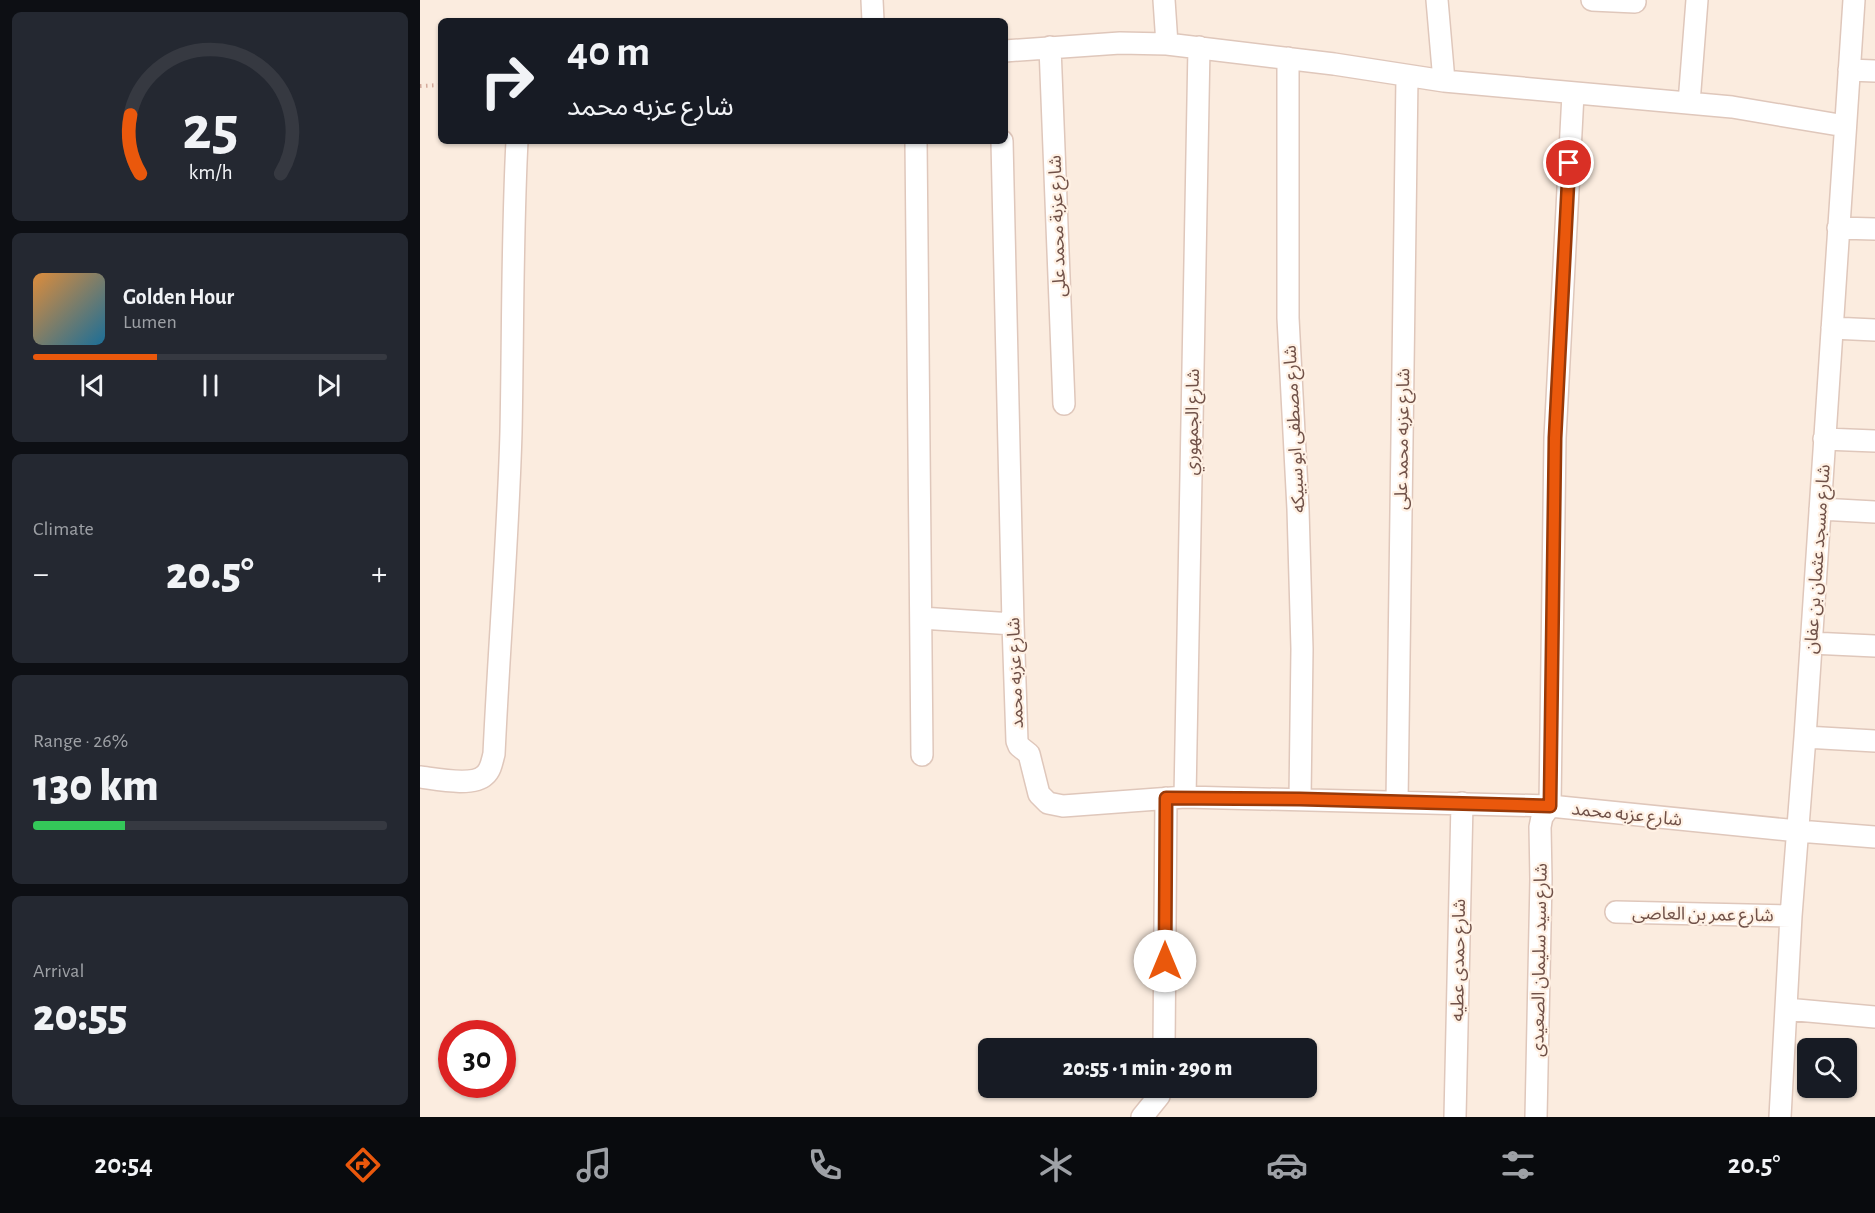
<!DOCTYPE html>
<meta charset="utf-8">
<style>
:root{--surface:#171b24;--page:#242831;--text:#f1f3f6;--muted:#9ea1a6;--line:#363941;--accent:#ea580c}
body{margin:0;font-family:"Alegreya Sans","Noto Sans Arabic",sans-serif;background:var(--page);color:var(--text);height:100vh;display:flex;flex-direction:column;font-size:22px;white-space:nowrap}
*{box-sizing:border-box;margin:0}
p{font-size:20px;color:var(--muted)}
.icon{flex:none;width:33px;height:33px;fill:none;stroke:currentColor;stroke-width:2;stroke-linecap:round;stroke-linejoin:round}
.map{position:relative;flex:1;overflow:hidden}
.panel{display:flex;flex-direction:column;gap:12px;padding:12px;background:#0d0f14;width:420px}
.panel>*{flex:none}
.top-card{position:absolute;left:18px;top:18px;width:570px;height:126px;border-radius:9px;box-shadow:0 2px 4px #0004;background:#171b24;color:var(--text);overflow:hidden}
.tools{position:absolute;left:1377px;top:1038px;display:grid;gap:12px}
.tools a{display:grid;place-items:center;width:60px;height:60px;border-radius:9px;background:var(--surface);box-shadow:0 2px 4px #0004;font-size:30px}
.speed{position:absolute;left:18px;top:1020px;display:flex;gap:12px;font-size:30px;font-weight:700;text-align:center}
.speed>*{display:grid;place-content:center;width:78px;height:78px;border-radius:50%;background:var(--surface);box-shadow:0 2px 4px #0004;line-height:1}
.speed .limit{border:9px solid #d22;background:#fff;color:#111}
.pin{position:absolute;display:grid;place-items:center;width:51px;height:51px;color:#fff;margin:-26px;border:3px solid #fff;border-radius:50%;box-shadow:0 2px 6px #0007}
.me{position:absolute;width:66px;margin:-33px;rotate:0deg;stroke-linejoin:round;filter:drop-shadow(0 0 4px #0008)}
.turn{display:flex;align-items:center;gap:21px;height:126px;padding:0 30px;font-size:27px}
.turn .icon{width:78px;height:78px;stroke-width:2.5}
.turn b{display:block;font-size:42px;line-height:51px}
.big{font-size:45px;font-weight:800;line-height:1.1}
.panel .tile{flex:1;display:flex;flex-direction:column;justify-content:center;gap:9px;min-width:0;padding:0 21px;border-radius:9px;background:var(--page)}
.panel .dial{align-items:center;gap:0}
.dial svg{height:156px;overflow:visible;fill:none;stroke:var(--line);stroke-width:7;stroke-linecap:round;text-anchor:middle}
.dial text{fill:var(--text);stroke:none}
.song{display:flex;align-items:center;gap:18px}
.cover{width:72px;height:72px;border-radius:9px;background:linear-gradient(135deg,hsl(30 70% 55%),hsl(200 70% 35%))}
.played{height:6px;border-radius:3px;background:linear-gradient(90deg,var(--accent) 35%,var(--line) 35%)}
.keys{display:flex;justify-content:space-around;direction:ltr}
.heat{display:flex;justify-content:space-between;align-items:center;font-size:33px;direction:ltr}
.charge{height:9px;border-radius:4px;background:linear-gradient(90deg,#34c759 26%,var(--line) 0)}
.trip{position:absolute;left:558px;top:1038px;width:339px;height:60px;border-radius:9px;background:var(--surface);box-shadow:0 2px 4px #0004;font-weight:800;line-height:60px;text-align:center}
.menu{display:flex;height:96px;justify-content:space-around;align-items:center;background:#090b0e;color:var(--muted)}
.menu .icon{width:42px;height:42px}
.menu .current{color:var(--accent)}
.menu b{font-size:27px;color:var(--text)}
main{display:flex;flex:1;min-height:0}
.map>svg:first-child{display:block}
</style>
<main>
<section class="panel">
<div class="tile dial"><svg viewBox="0 0 100 80">
<path d="M14 69A42 42 0 1 1 86 69"/>
<path d="M14 69A42 42 0 0 1 9 39" stroke="#ea580c"/>
<text x="50" y="56" font-size="32" font-weight="700">25</text>
<text x="50" y="72" font-size="11">km/h</text>
</svg></div>
<div class="tile">
<div class="song"><i class="cover"></i><div><b>Golden Hour</b><p>Lumen</p></div></div>
<div class="played"></div>
<div class="keys"><svg class="icon" aria-label="previous" viewBox="0 0 24 24"><path d="M18 5L8 12l10 7zM5 5v14"/></svg><svg class="icon" aria-label="pause" viewBox="0 0 24 24"><path d="M8 5v14M16 5v14"/></svg><svg class="icon" aria-label="next" viewBox="0 0 24 24"><path d="M6 5l10 7-10 7zM19 5v14"/></svg></div>
</div>
<div class="tile"><p>Climate</p>
<div class="heat"><a>−</a><b class="big">20.5°</b><a>+</a></div>
</div>
<div class="tile"><p>Range · 26%</p><b class="big">130 km</b><div class="charge"></div></div>
<div class="tile"><p>Arrival</p><b class="big">20:55</b></div>
</section>
<div class="map">
<svg width="1455" height="1117" viewBox="0 0 1455 1117">
<rect width="100%" height="100%" fill="#fbecdf"/>
<g fill="none" stroke-linecap="round" stroke-linejoin="round">
<defs>
<path id="street" d="M452,0L453,21
M744,0L747,44
M1017,0L1024,81
M1172,0L1215,2
M630,47L644,404
M585,51L700,43L747,44L914,64L1024,81L1312,107L1425,126
M868,58V318L878,509L882,649L880,799
M1429,70L1455,71
M1269,103L1277,0
M496,141L502,755
M582,141L593,624L597,741L599,746L609,754L619,794L628,803L643,806L765,797L1130,806L1378,831L1455,837
M1418,228L1455,229
M1412,328L1455,330
M1404,439L1455,441
M1400,509L1455,512
M501,618L593,624
M1391,643L1455,646
M1385,737L1455,741
M0,777C16,779 53,787 65,775C71,770 72,761 74,754C79,646 88,539 91,432C93,335 92,238 97,141
M765,797L779,47
M977,802L987,77
M1196,912L1371,916
M1366,1009L1455,1017
M744,1048L746,798
M722,1117L739,1096L741,1088
M1035,1117L1042,803
M1116,1117L1121,879L1120,827L1122,817L1130,806L1135,438L1153,94
M1360,1117L1371,916L1385,737L1434,0"/>
</defs>
<use href="#street" stroke="#dfc7bb" stroke-width="24"/>
<path stroke="#d4aa9b" stroke-width="4" stroke-dasharray="1.5 4.5" stroke-linecap="butt" d="M0,86L21,85"/>
<use href="#street" stroke="#fff" stroke-width="21"/>
</g>
<g fill="none" stroke-linecap="round" stroke-linejoin="round">
<defs>
<path id="route" d="M745,961L746,798L880,799L1130,806L1135,438L1149,163"/>
</defs>
<use href="#route" stroke="#983908" stroke-width="15"/>
<use href="#route" stroke="#ea580c" stroke-width="10"/>
</g>
<g text-anchor="middle" stroke-width="4.5" stroke-linejoin="round" paint-order="stroke">
<g font-size="18" fill="#705148" stroke="#fff1e4">
<text transform="translate(637 226) rotate(-92)" y="6">شارع عزبة محمد على</text>
<text transform="translate(772 422) rotate(-89)" y="6">شارع الجمهوري</text>
<text transform="translate(874 429) rotate(-93)" y="6">شارع مصطفى ابو سبيكه</text>
<text transform="translate(982 439) rotate(-89)" y="6">شارع عزبه محمد على</text>
<text transform="translate(1397 559) rotate(-86)" y="6">شارع مسجد عثمان بن عفان</text>
<text transform="translate(595 673) rotate(-92)" y="6">شارع عزبه محمد</text>
<text transform="translate(1207 814) rotate(6)" y="6">شارع عزبه محمد</text>
<text transform="translate(1283 914) rotate(1)" y="6">شارع عمر بن العاصى</text>
<text transform="translate(1038 960) rotate(-89)" y="6">شارع حمدى عطيه</text>
<text transform="translate(1119 960) rotate(-89)" y="6">شارع سيد سليمان الصعيدى</text>
</g>
</g>
</svg>
<div class="tools">
<a><svg class="icon" aria-label="search" viewBox="0 0 24 24"><circle cx="10" cy="10" r="6"/><path d="M15 15l6 6"/></svg></a>
</div>
<div class="speed"><div class="limit">30</div></div>
<div class="pin" style="left:1149px;top:163px;background:#d93025"><svg class="icon" aria-label="arrive" viewBox="0 0 24 24"><path d="M6 21V4h12l-3 4 3 4H6"/></svg></div>
<svg class="me" style="left:745px;top:961px" viewBox="-20 -20 40 40"><circle r="19" fill="#fff"/><path d="M0-13L10 11 0 6-10 11z" fill="#ea580c"/></svg>
<div class="trip">20:55 · 1 min · 290 m</div>
<div class="top-card">
<div class="turn"><svg class="icon" aria-label="right" viewBox="0 0 24 24"><path d="M7 20v-9h11M14 6l5 5-5 5"/></svg><div><b>40 m</b>شارع عزبه محمد</div></div>
</div>
</div>
</main>
<nav class="menu">
<b>20:54</b>
<svg class="icon current" aria-label="directions" viewBox="0 0 24 24"><path d="M12 3l9 9-9 9-9-9zM9 14v-3h6M13 9l2 2-2 2"/></svg>
<svg class="icon" aria-label="music" viewBox="0 0 24 24"><path d="M9 18V5l10-2v13"/><circle cx="6" cy="18" r="3"/><circle cx="16" cy="16" r="3"/></svg>
<svg class="icon" aria-label="phone" viewBox="0 0 24 24"><path d="M5 4h4l2 5-3 2q2 4 5 5l2-3 5 2v4C11 20 4 13 5 4z"/></svg>
<svg class="icon" aria-label="climate" viewBox="0 0 24 24"><path d="M12 3v18M4 7l16 10M4 17L20 7"/></svg>
<svg class="icon" aria-label="car" viewBox="0 0 24 24"><path d="M5 17H2v-5l4-1 3-4h7l3 4 3 1v5h-3M9 17h6M6 11h13"/><circle cx="7" cy="17" r="2"/><circle cx="17" cy="17" r="2"/></svg>
<svg class="icon" aria-label="filters" viewBox="0 0 24 24"><path d="M4 7h16M4 17h16"/><circle cx="9" cy="7" r="2"/><circle cx="15" cy="17" r="2"/></svg>
<b>20.5°</b>
</nav>
